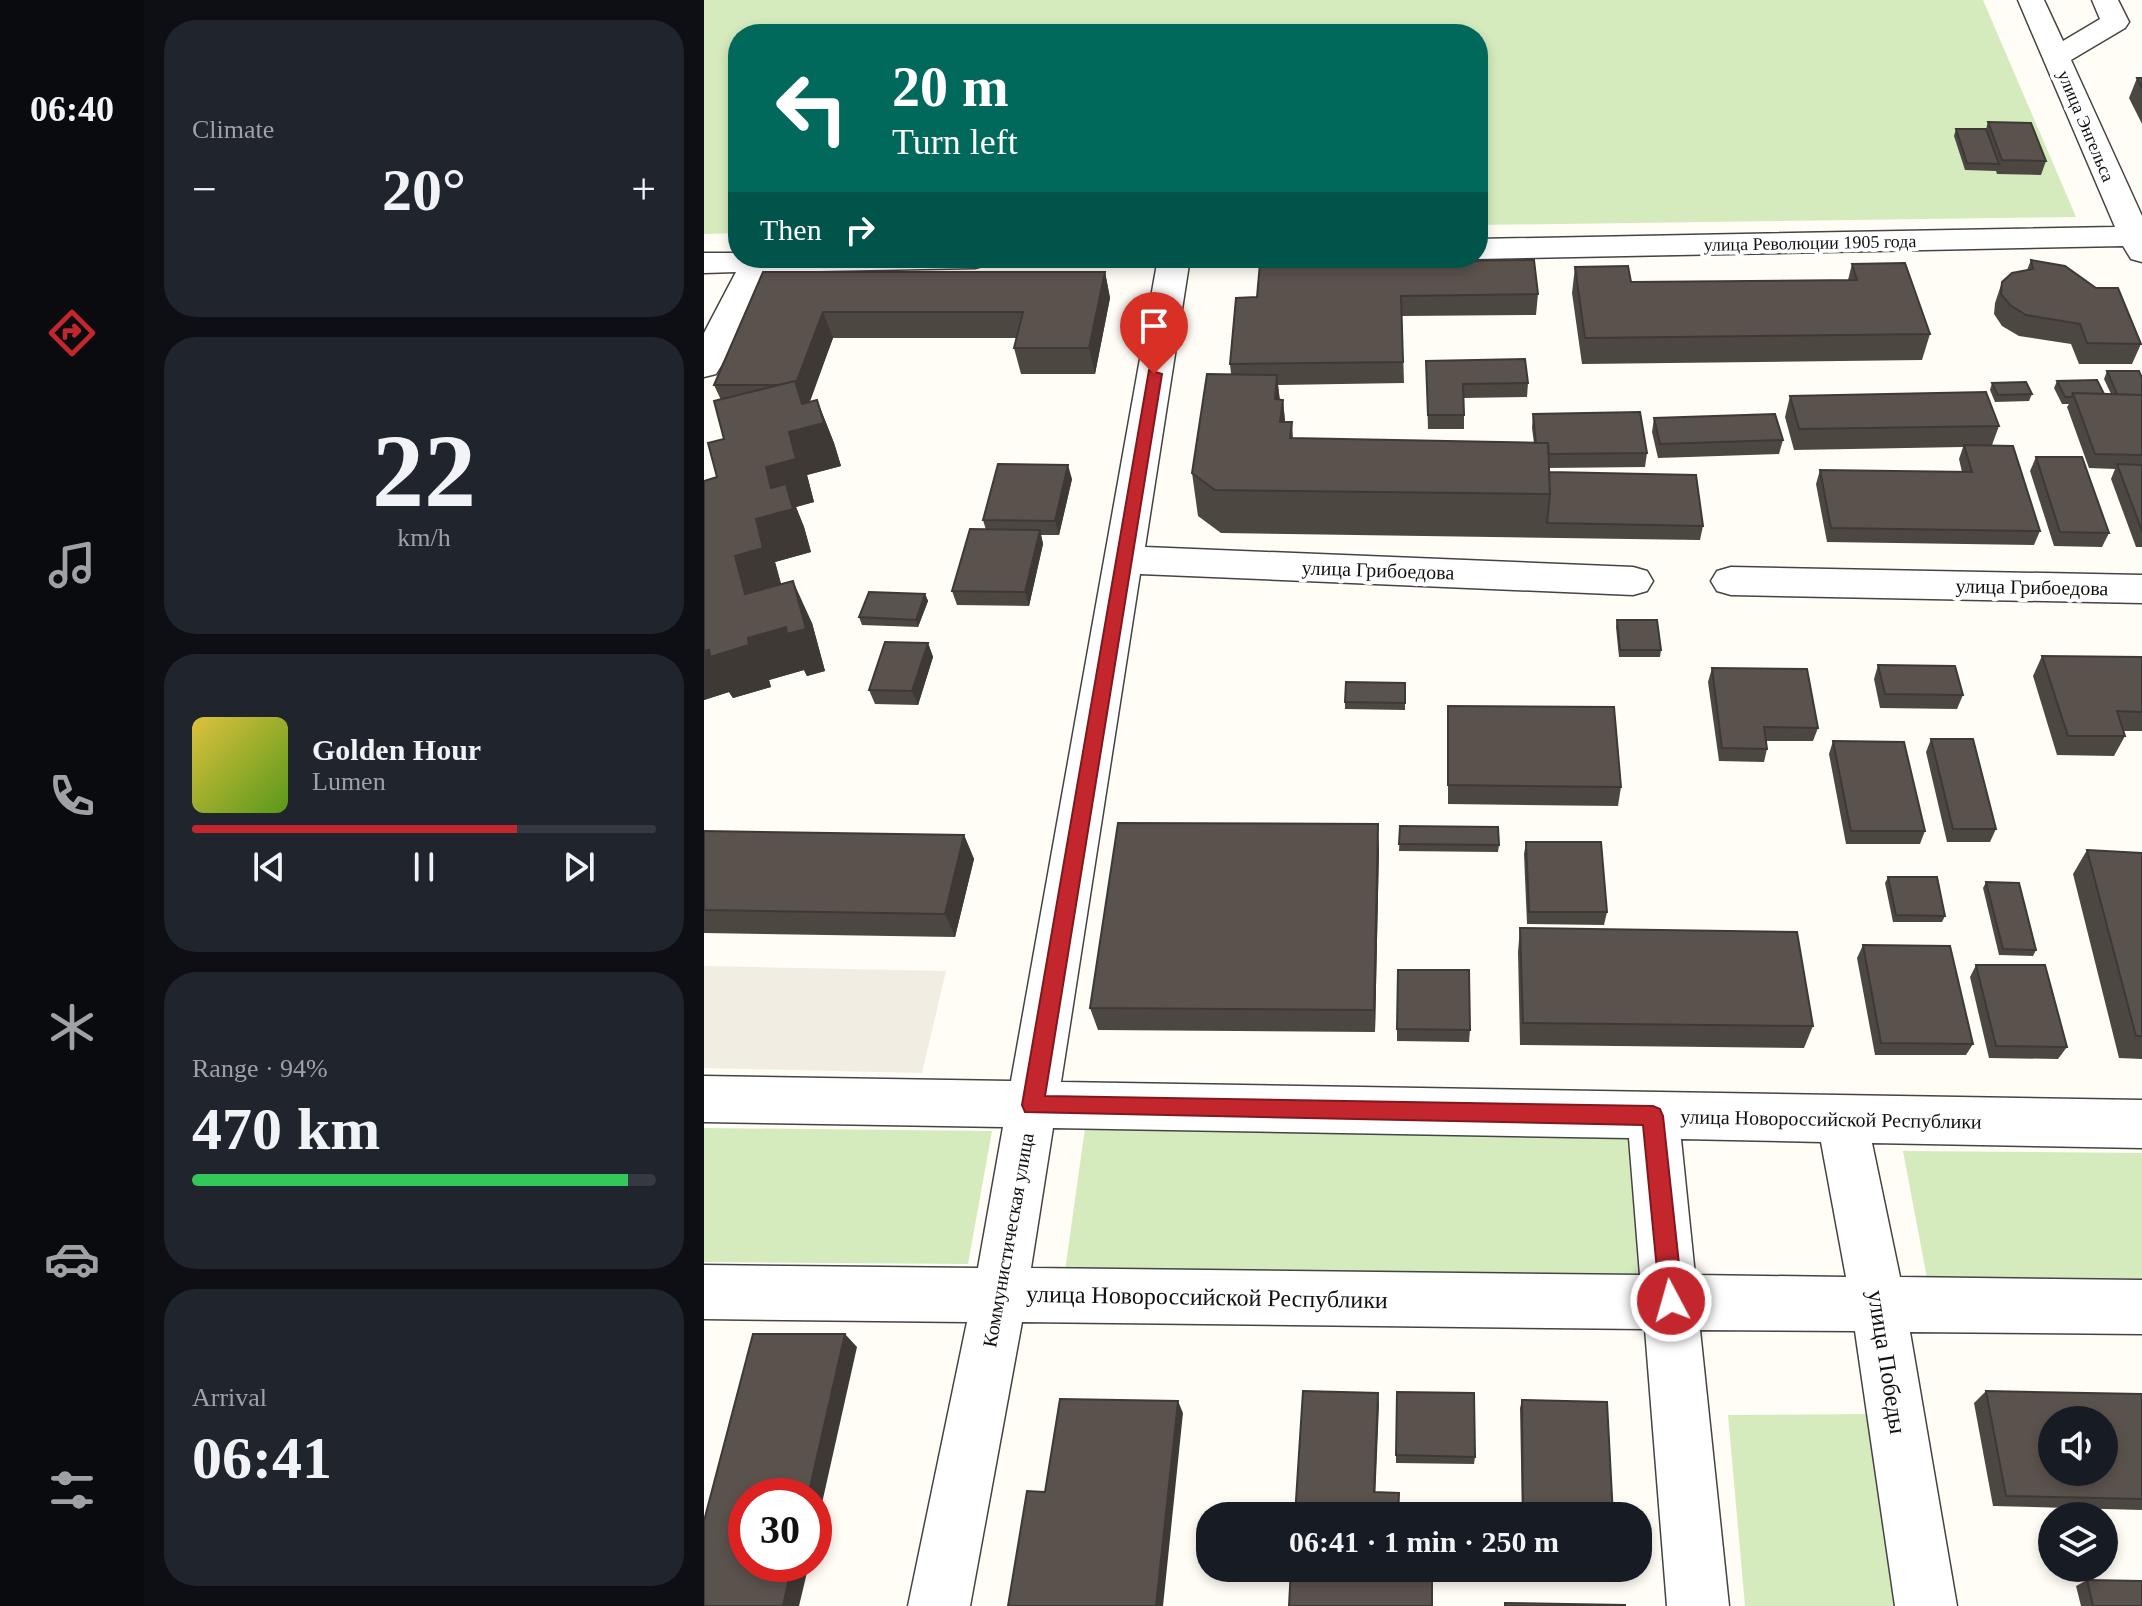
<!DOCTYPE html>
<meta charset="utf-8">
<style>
:root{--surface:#171b24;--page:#20242c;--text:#f1f3f6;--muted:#9ea1a6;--line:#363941;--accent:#c4262e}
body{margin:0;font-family:Georgia,serif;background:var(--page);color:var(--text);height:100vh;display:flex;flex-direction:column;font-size:30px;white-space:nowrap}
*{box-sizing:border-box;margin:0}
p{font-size:26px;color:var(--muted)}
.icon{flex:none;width:44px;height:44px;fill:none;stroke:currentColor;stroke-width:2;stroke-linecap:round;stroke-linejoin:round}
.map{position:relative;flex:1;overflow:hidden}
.details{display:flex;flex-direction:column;gap:20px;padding:20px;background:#0d0f14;width:560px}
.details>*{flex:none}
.guide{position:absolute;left:24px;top:24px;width:760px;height:244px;border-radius:32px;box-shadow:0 4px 12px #0003;background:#00695c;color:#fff;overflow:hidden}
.fabs{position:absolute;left:1334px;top:1406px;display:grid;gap:16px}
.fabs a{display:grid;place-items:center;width:80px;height:80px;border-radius:50%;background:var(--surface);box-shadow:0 4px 12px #0003;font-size:40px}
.speed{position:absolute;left:24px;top:1478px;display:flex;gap:16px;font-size:40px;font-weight:700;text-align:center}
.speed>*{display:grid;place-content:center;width:104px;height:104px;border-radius:50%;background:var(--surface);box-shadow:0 4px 12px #0003;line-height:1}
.speed .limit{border:12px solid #d22;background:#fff;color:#111}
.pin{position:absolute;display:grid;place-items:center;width:68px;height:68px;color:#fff;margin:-82px -34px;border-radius:50% 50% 50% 0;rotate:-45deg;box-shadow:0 0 8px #0007}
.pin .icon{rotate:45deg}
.me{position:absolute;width:88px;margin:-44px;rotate:354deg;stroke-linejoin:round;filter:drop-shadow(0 0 6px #0008)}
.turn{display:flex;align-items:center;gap:28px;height:168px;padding:0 32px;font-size:36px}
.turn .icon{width:104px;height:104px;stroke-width:2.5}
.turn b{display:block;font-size:56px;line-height:68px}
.then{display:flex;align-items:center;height:76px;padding:0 32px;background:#0003;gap:16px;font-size:30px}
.big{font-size:60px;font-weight:700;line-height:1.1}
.details .card{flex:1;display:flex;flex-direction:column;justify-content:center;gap:12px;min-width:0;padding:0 28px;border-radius:32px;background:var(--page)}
.details .dial{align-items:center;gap:0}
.dial b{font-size:104px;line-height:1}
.song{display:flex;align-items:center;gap:24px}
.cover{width:96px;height:96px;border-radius:12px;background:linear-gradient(135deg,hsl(50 70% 55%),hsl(90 70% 35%))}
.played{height:8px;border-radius:4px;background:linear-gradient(90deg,var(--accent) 70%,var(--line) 70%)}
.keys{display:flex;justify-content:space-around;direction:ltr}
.heat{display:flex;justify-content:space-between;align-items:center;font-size:44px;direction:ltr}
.charge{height:12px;border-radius:6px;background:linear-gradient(90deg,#34c759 94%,var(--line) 0)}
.trip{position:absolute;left:492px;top:1502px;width:456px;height:80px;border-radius:32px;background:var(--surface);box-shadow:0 4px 12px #0003;font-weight:700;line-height:80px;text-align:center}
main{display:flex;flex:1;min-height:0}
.dock{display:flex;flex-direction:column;width:144px;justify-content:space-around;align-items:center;background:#090b0e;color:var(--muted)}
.dock .icon{width:56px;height:56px}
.dock .on{color:var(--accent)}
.dock b{font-size:36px;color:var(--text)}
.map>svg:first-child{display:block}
</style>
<main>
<nav class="dock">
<b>06:40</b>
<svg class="icon on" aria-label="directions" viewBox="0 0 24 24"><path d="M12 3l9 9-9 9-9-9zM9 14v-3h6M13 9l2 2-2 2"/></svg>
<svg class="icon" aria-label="music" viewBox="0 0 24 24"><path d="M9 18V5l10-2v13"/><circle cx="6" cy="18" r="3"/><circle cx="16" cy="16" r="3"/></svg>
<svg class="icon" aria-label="phone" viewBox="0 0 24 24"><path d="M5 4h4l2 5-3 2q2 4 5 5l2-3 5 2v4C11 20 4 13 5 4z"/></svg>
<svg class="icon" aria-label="climate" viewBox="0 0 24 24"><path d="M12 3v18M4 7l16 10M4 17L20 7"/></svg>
<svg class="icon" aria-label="car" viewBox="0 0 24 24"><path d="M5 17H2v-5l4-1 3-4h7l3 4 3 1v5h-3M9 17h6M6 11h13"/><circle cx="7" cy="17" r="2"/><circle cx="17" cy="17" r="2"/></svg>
<svg class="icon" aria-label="filters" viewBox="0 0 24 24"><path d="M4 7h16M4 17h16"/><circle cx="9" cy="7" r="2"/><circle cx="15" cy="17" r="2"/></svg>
</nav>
<section class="details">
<div class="card"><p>Climate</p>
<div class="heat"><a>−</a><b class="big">20°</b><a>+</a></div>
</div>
<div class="card dial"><b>22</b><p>km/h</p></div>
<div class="card">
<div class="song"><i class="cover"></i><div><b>Golden Hour</b><p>Lumen</p></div></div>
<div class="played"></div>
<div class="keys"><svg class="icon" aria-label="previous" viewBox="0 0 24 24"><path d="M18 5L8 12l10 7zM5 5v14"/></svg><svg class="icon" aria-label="pause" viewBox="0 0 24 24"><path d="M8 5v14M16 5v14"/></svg><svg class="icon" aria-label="next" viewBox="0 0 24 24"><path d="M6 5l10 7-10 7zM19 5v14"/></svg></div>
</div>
<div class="card"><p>Range · 94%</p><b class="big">470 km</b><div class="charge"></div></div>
<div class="card"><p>Arrival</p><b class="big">06:41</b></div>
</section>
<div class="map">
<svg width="1438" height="1606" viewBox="0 0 1438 1606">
<rect width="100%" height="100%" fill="#fffdf5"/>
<path fill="#d5ebbd" d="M0,0H1279L1372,217L774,225V34H34V233L0,234Z
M382,1121L932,1131L942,1279L360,1278Z
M0,1128L288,1131L264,1264L0,1262Z
M1199,1151L1438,1153V1280L1223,1278Z
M1165,1414L1192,1606H1041L1024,1415Z"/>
<path fill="#f1ede2" d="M0,966L242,971L218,1073L0,1068Z"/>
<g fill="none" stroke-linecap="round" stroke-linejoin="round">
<defs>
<path id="minor" d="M1314,0H1340L1359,41L1396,19L1388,0H1414L1425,22L1421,28L1367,60L1438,216V262L1427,259L1419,246L774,259L771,258L774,239L1411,227Z
M0,253H34V258H287L282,265L271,268L65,272L17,366L12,374L0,377V333L32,272L0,273Z
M454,258H486L441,547L929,567L943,571L949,581L943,591L929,595L436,574L357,1082L1438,1100V1148L1168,1143L1196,1277L1438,1280V1334L1206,1332L1253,1606H1191L1151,1331L996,1330L1025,1606H963L941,1329L318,1322L266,1606H204L263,1322L0,1319V1265L274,1268L299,1127L0,1122V1076L307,1081ZM349,1128L925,1138L936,1275L327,1268ZM977,1139L1117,1142L1142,1277L991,1275Z
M1027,567L1438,575V603L1027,595L1013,591L1007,581L1013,571Z"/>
</defs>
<use href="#minor" stroke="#444" stroke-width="3"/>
<use href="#minor" fill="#fff" fill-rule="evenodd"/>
</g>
<path fill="#4d4742" d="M1433,78H1438V124L1425,98Z
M1284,122L1342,161L1337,175L1293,174L1292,171L1261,170L1250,136L1252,129H1282Z
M1327,260L1437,344L1428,364H1375L1367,344L1315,336L1298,326L1290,314L1291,303L1298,282L1323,270Z
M1148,264L1226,334L1218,360L878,364L868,293L871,267L927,282L1144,280Z
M59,272H401L406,298L391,374H317L310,348L313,338H129L105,402L113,400L130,443L137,466L103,475L110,502L92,507L100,527L107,552L71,562L77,584L108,623L121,671L103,676L100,670L65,680L67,687L29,698L25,692L0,700V481L13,477L20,439L17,400L10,385Z
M834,294L832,315L698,316L700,383L574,385L576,400H579L581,422H588L589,438L830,443L828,428L829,414L943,453L941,467L845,468V472L999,526L996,540L517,533L494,516L488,473L527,374L526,364L553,297Z
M722,361L824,383L823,397L760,398V429H724Z
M1403,371L1438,378V547H1432L1407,479L1411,469L1385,468L1363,407L1365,404H1358L1350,388L1353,381L1400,394H1407L1400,379Z
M1288,383L1328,394L1325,401L1291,402L1286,390Z
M1086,396L1295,426L1288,445L1336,531L1330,545L1123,542L1112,484L1116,470L1258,472L1255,459L1259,447L1090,450L1081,417Z
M950,418L1079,440L1075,454L954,458L948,432Z
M1332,457L1405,533L1398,547L1350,546L1326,471Z
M368,479L355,535H337L339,544L325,606L253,605L248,591L282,530L279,520Z
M221,594L224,601L214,627L158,625L155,617Z
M913,620L957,650L956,657H915L912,627Z
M224,643L229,657L214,705L171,704L165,690Z
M1338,656L1438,657V731H1419L1421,736L1410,756L1353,755L1329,676Z
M1174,665L1259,695L1253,709L1176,708L1170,679Z
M1008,668L1114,728L1109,741H1062L1063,749L1060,762L1015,761L1004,682Z
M701,683V710L641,709V702Z
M744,706L917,787L914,806L744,804Z
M1227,739L1292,829L1286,842H1243L1222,752Z
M1129,741L1221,831L1216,844H1142L1125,754Z
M696,826L795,845L794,852L695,851Z
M0,831L260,835L270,859L251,937L0,933Z
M822,842L903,912L900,925L823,924L820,854Z
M675,848L671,1032L394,1030L386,1008Z
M1383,850L1438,853V1059L1415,1058L1369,874Z
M1184,877L1241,916L1238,922H1189L1181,883Z
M1282,882L1332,950L1329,956L1295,955L1279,888Z
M816,928L1109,1026L1100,1048L816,1045L814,952Z
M1159,945L1269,1044L1262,1055H1171L1153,958Z
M1272,965L1363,1047L1354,1059L1285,1058L1266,977Z
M693,1029L766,1030L765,1042L693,1041Z
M1282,1391L1438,1394V1510L1289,1506L1270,1403Z
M818,1400L909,1516H818L816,1408Z
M692,1455L771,1457L770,1464L692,1463Z
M1383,1580L1438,1606H1377L1372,1586Z"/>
<path fill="#3f3936" d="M401,272L406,298L391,374L385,348Z
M119,312L129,338L103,410L113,400L130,443L137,466L103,475L110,502L92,507L100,527L107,552L71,562L79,591L89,581L108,623L121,671L103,676L100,670L65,680L67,687L29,698L25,692L0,700V651L44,638L41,594L31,556L67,488L62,467L85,432L91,385Z
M573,375L577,415L579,400L583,443L580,466L571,399Z
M364,465L368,479L355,535L351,521Z
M336,530L339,544L325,606L321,592Z
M221,594L224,601L214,627L212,620Z
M224,643L229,657L214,705L208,691Z
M674,824L675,848L671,1032L670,1010Z
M260,835L270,859L251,937L241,914Z
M141,1334L153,1347L110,1539V1496H104Z
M674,1393L675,1405L671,1502L670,1492Z
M474,1401L479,1413L459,1606H452Z
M88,1564H105L95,1606H79Z"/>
<path fill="#5a524d" stroke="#3f3936" stroke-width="2" fill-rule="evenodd" d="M1433,78H1438V88Z
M1284,122L1327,123L1342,161L1298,160Z
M1252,129H1282L1295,164L1263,163Z
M830,260L834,294L697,296L699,362L526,364L532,298L553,297L556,263Z
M1327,260L1361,266L1392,288H1414L1437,344L1383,343L1376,324L1322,315L1306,305L1297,294L1298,282L1308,273L1329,269Z
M1201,263L1226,334L881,338L871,267L924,266L927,282L1153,280L1148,264Z
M59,272H401L385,348H310L319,312H119L92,383L91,381L75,385H10Z
M821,359L824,383L759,384L760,415H724L722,361Z
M1403,371H1435L1438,378V395L1413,394Z
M503,374L573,375L571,399L579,400L576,422H588L586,438L844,443L846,494L511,490L488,473Z
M1393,380L1400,394L1369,393L1368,397H1361L1353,381Z
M91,381L98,404L113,400L120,423L85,432L92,459L62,467L67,488L82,484L89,509L52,519L59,548L31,556L41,594L89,581L102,629L83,634L82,627L44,638L45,645L6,657L5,650L0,651V481L13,477L4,443L20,439L10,401Z
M1322,382L1328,394L1294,395L1288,383Z
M1282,392L1295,426L1095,429L1086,396Z
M1369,393L1438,395V455L1391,454Z
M936,412L943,453L845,454L844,443H832L829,414Z
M1071,414L1079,440L956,444L950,418Z
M1260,445L1309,446L1336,531L1127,528L1116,470L1268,472Z
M1332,457H1378L1405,533L1356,532Z
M294,464L364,465L351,521L279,520Z
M1413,464L1438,465V531Z
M845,472L992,475L999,526L843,523L846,494Z
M266,529L336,530L321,592L248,591Z
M165,592L221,594L212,620L155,617Z
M913,620H953L957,650H916Z
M181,642L224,643L208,691L165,690Z
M1338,656L1438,657V712L1413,711L1421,736H1364Z
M1174,665L1251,666L1259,695L1181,694Z
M1008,668L1103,669L1114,728L1060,727L1063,749L1018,748Z
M642,682L701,683V703L641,702Z
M744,706L910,707L917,787L744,785Z
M1227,739H1269L1292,829H1249Z
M1129,741L1200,742L1221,831H1147Z
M414,823L674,824L670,1010L386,1008Z
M696,826L794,827L795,845L695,844Z
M0,831L260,835L241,914L0,910Z
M822,842H897L903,912H825Z
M1383,850L1438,853V1036H1432Z
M1184,877H1233L1241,916L1192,915Z
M1282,882L1315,883L1332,950L1299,949Z
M816,928L1093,932L1109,1026L819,1023Z
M1159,945L1246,946L1269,1044L1177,1043Z
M1272,965H1341L1363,1047L1292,1046Z
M694,970H765L766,1030L693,1029Z
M49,1334H141L104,1496H42V1564H88L79,1606H0V1521Z
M599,1391L674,1393L670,1492L695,1493L694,1516H591Z
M1282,1391L1438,1394V1499L1302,1496ZM1348,1420H1400V1472H1348Z
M693,1392L770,1393L771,1457L692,1455Z
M356,1399L474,1401L452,1606H304L323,1491L341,1492Z
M818,1400L903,1402L909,1516H819Z
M587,1568H728V1606H585Z
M1383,1580L1438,1581V1606H1389Z
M801,1603L921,1605V1606H801Z"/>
<path fill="#c4262e" stroke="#7f191e" stroke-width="2" d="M445,370L458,374L341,1096L949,1106L956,1109L959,1116L979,1301L975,1309L967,1313L959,1309L956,1301L939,1125L321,1112L318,1105Z"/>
<g text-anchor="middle" stroke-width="8" stroke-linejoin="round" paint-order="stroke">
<g font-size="18" fill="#111" stroke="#fff">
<text transform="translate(1382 126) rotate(67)" y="6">улица Энгельса</text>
<text transform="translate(1106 243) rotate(-1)" y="6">улица Революции 1905 года</text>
</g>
<g font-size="20" fill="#111" stroke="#fff">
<text transform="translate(674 570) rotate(2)" y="7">улица Грибоедова</text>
<text transform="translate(1328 587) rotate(1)" y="7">улица Грибоедова</text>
<text transform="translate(1127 1119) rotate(1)" y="7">улица Новороссийской Республики</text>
<text transform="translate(304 1240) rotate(-80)" y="7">Коммунистическая улица</text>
</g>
<g font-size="24" fill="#111" stroke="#fff">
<text transform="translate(503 1297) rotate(1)" y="8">улица Новороссийской Республики</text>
<text transform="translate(1183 1362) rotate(81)" y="8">улица Победы</text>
</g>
</g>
</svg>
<div class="fabs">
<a><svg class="icon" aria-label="sound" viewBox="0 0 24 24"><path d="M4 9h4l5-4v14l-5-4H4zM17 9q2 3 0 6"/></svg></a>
<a><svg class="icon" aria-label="layers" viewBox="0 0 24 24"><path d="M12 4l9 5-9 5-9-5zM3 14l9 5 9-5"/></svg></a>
</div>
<div class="speed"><div class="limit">30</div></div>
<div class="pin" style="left:450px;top:374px;background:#d93025"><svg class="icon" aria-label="arrive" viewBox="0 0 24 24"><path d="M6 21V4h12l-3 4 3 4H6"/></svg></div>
<svg class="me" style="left:967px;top:1301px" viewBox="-20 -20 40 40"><circle r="17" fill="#c4262e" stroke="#fff" stroke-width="3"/><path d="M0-11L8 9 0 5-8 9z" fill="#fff"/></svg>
<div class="trip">06:41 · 1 min · 250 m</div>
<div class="guide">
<div class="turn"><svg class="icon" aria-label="left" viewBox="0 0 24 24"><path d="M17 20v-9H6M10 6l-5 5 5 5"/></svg><div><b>20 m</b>Turn left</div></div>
<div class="then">Then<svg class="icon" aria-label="right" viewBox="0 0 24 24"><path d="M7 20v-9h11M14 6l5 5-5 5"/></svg></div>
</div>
</div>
</main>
